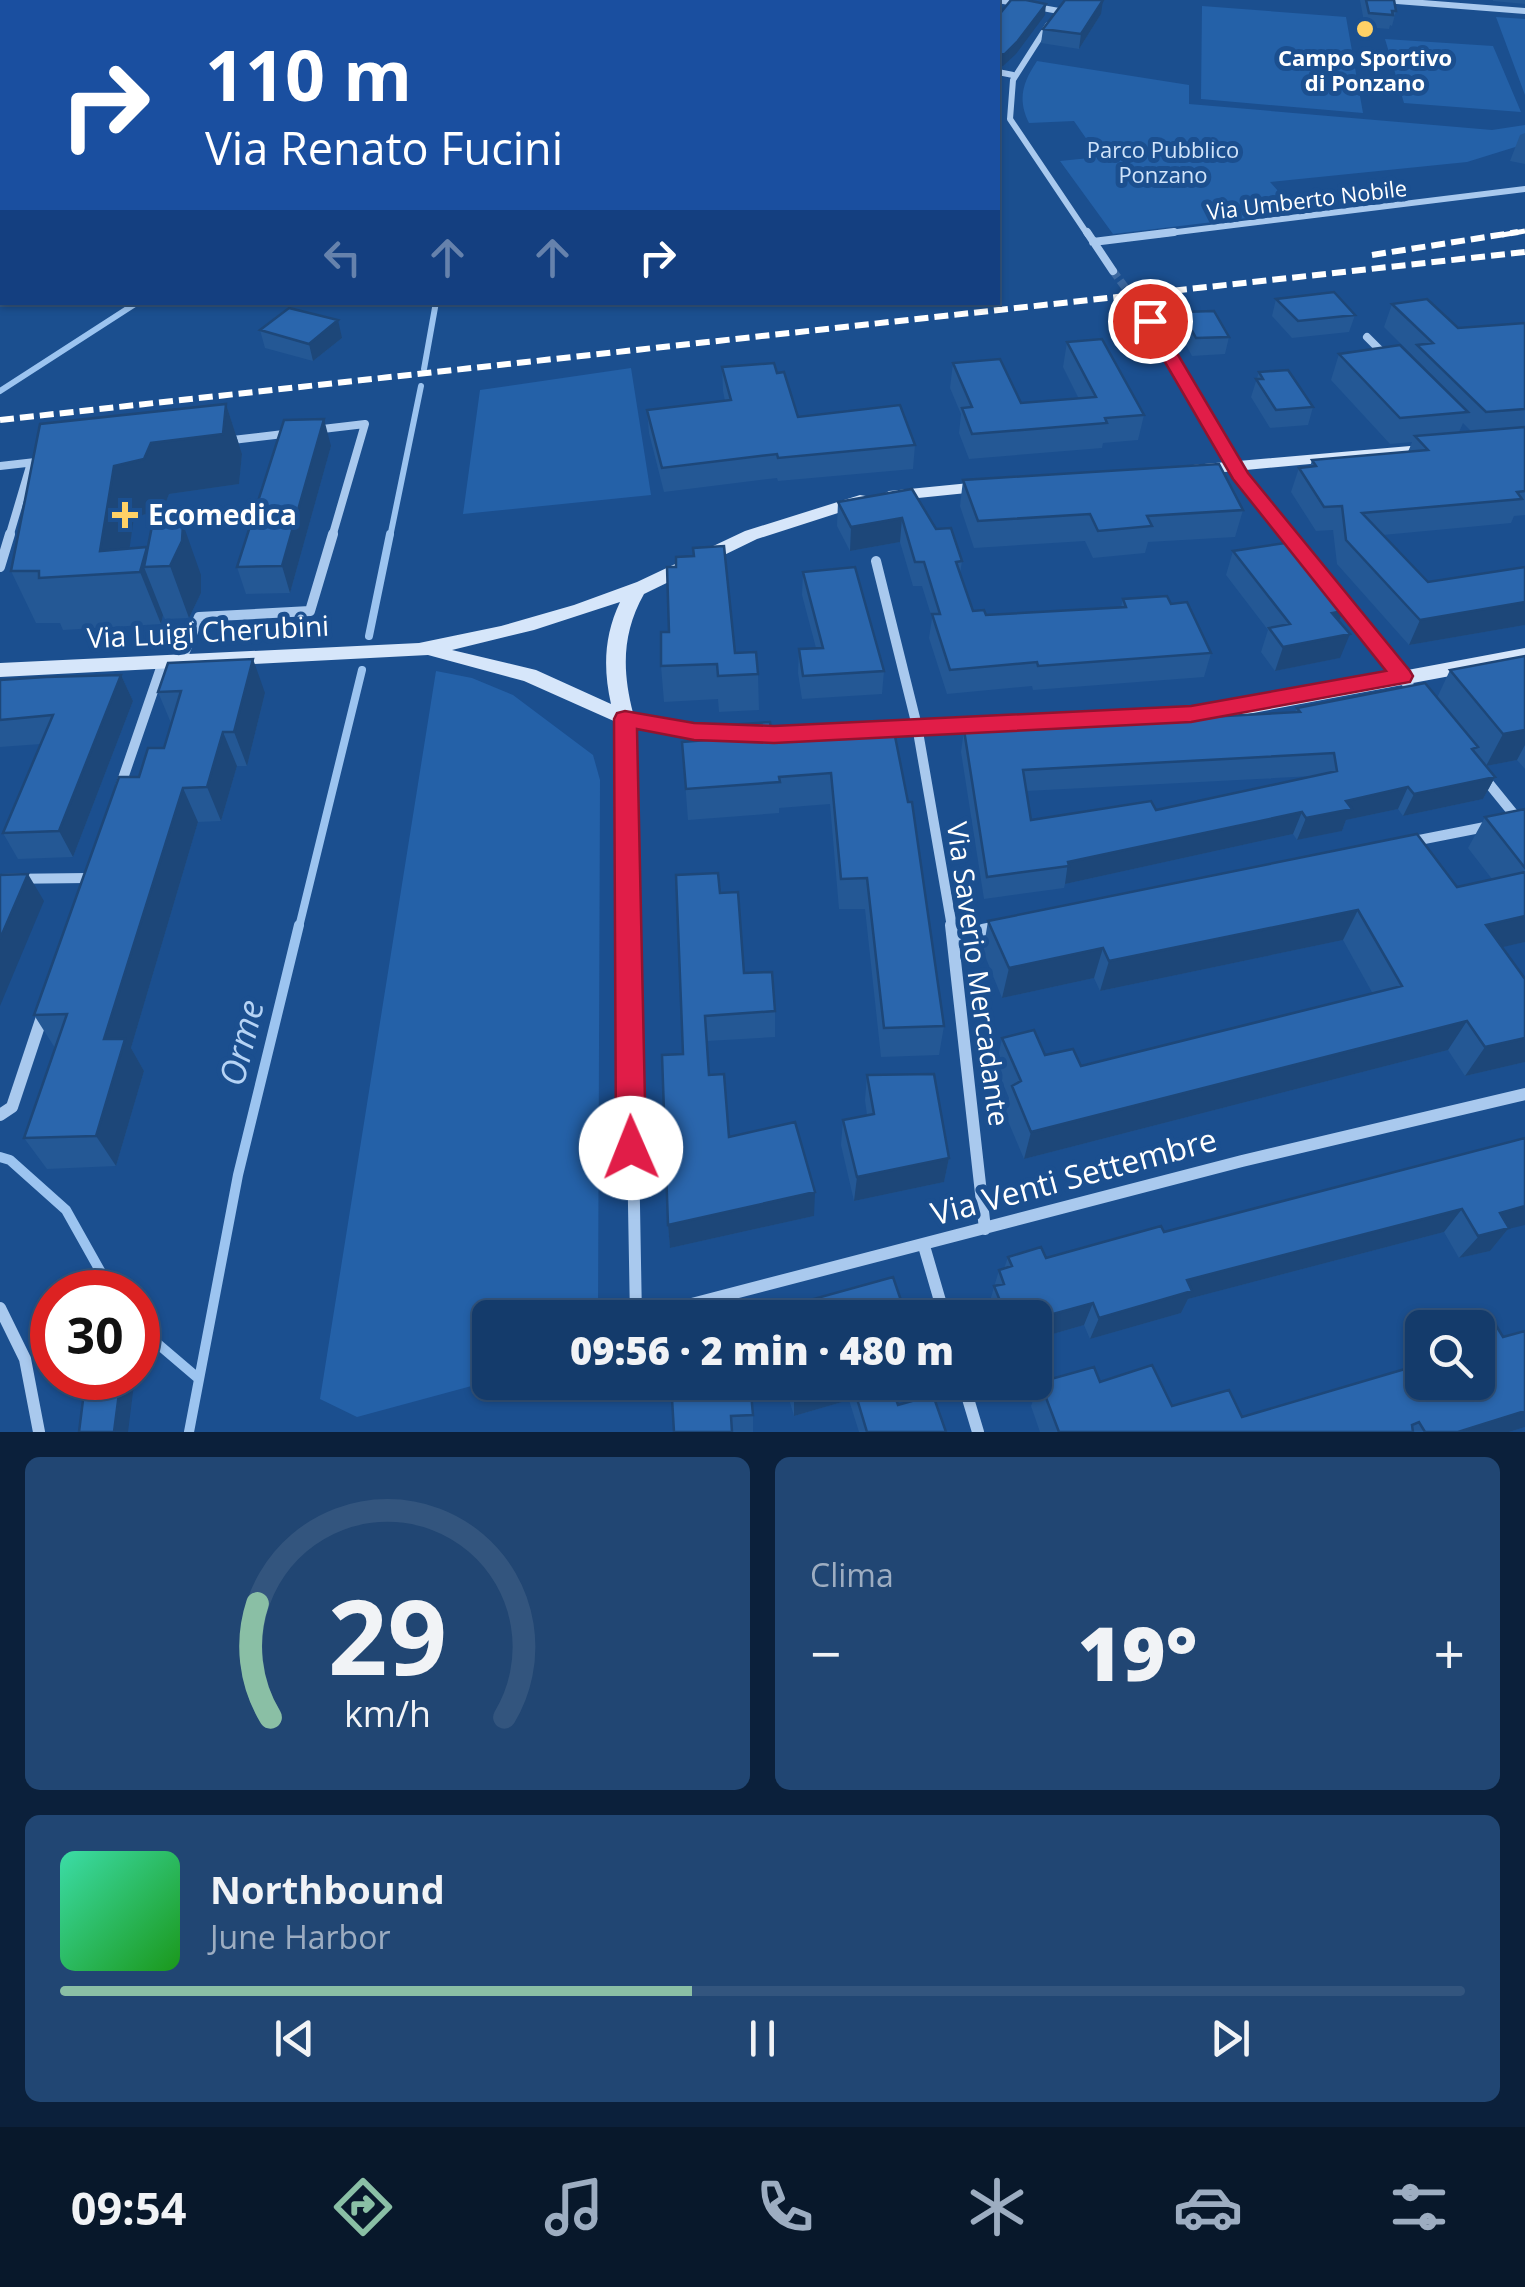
<!DOCTYPE html>
<html lang="it">
<meta charset="utf-8">
<style>
:root{--surface:#143b6b;--page:#214673;--text:#f1f3f6;--muted:#9dadc1;--line:#33557e;--accent:#8abfa5}
body{margin:0;font-family:"Open Sans",sans-serif;background:var(--page);color:var(--text);height:100vh;display:flex;flex-direction:column;font-size:38px;white-space:nowrap}
*{box-sizing:border-box;margin:0}
p{font-size:32px;color:var(--muted)}
.icon{flex:none;width:55px;height:55px;fill:none;stroke:currentColor;stroke-width:2;stroke-linecap:round;stroke-linejoin:round}
.map{position:relative;height:1432px;overflow:hidden}
.drawer{display:flex;flex-direction:column;gap:25px;padding:25px;background:#0b203b;flex:1}
.drawer>*{flex:none}
.banner{position:absolute;left:0px;top:0px;width:1000px;height:305px;box-shadow:0 2px 8px #0004,0 0 0 2px var(--line);background:#1a4fa0;color:#fff;overflow:hidden}
.tools{position:absolute;left:1405px;top:1310px;display:grid;gap:20px}
.tools a{display:grid;place-items:center;width:90px;height:90px;border-radius:15px;background:var(--surface);box-shadow:0 2px 8px #0004,0 0 0 2px var(--line);font-size:50px}
.speed{position:absolute;left:30px;top:1270px;display:flex;gap:20px;font-size:50px;font-weight:700;text-align:center}
.speed>*{display:grid;place-content:center;width:130px;height:130px;border-radius:50%;background:var(--surface);box-shadow:0 2px 8px #0004,0 0 0 2px var(--line);line-height:1}
.speed .limit{border:15px solid #d22;background:#fff;color:#111}
.pin{position:absolute;display:grid;place-items:center;width:85px;height:85px;color:#fff;margin:-42px;border:5px solid #fff;border-radius:50%;box-shadow:0 2px 10px #0007}
.me{position:absolute;width:110px;margin:-55px;rotate:359deg;stroke-linejoin:round;filter:drop-shadow(0 0 8px #0008)}
.turn{display:flex;align-items:center;gap:35px;height:210px;padding:0 40px;font-size:45px}
.turn .icon{width:130px;height:130px;stroke-width:2.5}
.turn b{display:block;font-size:70px;line-height:85px}
.lanes{display:flex;align-items:center;height:95px;padding:0 40px;background:#0003;justify-content:center;gap:50px;direction:ltr}
.lanes .off{opacity:.35}
.big{font-size:75px;font-weight:800;line-height:1.1}
.drawer .tile{flex:1;display:flex;flex-direction:column;justify-content:center;gap:15px;min-width:0;padding:0 35px;border-radius:15px;background:var(--page)}
.drawer .dial{align-items:center;gap:0}
.dial svg{height:260px;overflow:visible;fill:none;stroke:var(--line);stroke-width:7;stroke-linecap:round;text-anchor:middle}
.dial text{fill:var(--text);stroke:none}
.song{display:flex;align-items:center;gap:30px}
.cover{width:120px;height:120px;border-radius:15px;background:linear-gradient(135deg,hsl(160 70% 55%),hsl(120 70% 35%))}
.played{height:10px;border-radius:5px;background:linear-gradient(90deg,var(--accent) 45%,var(--line) 45%)}
.keys{display:flex;justify-content:space-around;direction:ltr}
.heat{display:flex;justify-content:space-between;align-items:center;font-size:55px;direction:ltr}
.drawer .tiles{flex:1;display:grid;gap:25px;grid-template-columns:1fr 1fr}
.tile:last-child{grid-column:span 2}
.trip{position:absolute;left:472px;top:1300px;width:580px;height:100px;border-radius:15px;background:var(--surface);box-shadow:0 2px 8px #0004,0 0 0 2px var(--line);font-weight:800;line-height:100px;text-align:center}
.dock{display:flex;height:160px;justify-content:space-around;align-items:center;background:#08182b;color:var(--muted)}
.dock .icon{width:70px;height:70px}
.dock .selected{color:var(--accent)}
.dock b{font-size:45px;color:var(--text)}
.map>svg:first-child{display:block}
</style>
<div class="map">
<svg width="1525" height="1432" viewBox="0 0 1525 1432">
<rect width="100%" height="100%" fill="#1b4f8f"/>
<path fill="#2461a8" d="M1202,6L1346,17L1363,113L1201,99Z
M1496,17L1525,19V95Z
M1385,39L1493,46L1521,112L1404,103Z
M1037,61L1189,85V104L1492,130L1525,125V144L1467,162L1270,182L1297,212L1113,234L1060,161L1099,157L1074,121L1029,123C1017,99 1023,82 1037,61Z
M631,368L651,495L463,514L480,390Z
M436,671L472,678L513,695L593,755L600,780L598,1317L490,1318V1381L357,1417L320,1399Z"/>
<g fill="none" stroke-linecap="round" stroke-linejoin="round">
<path stroke="#9cc4f0" stroke-width="5" d="M128,2L132,0
M362,2L366,0"/>
<path stroke="#9cc4f0" stroke-width="6" d="M424,369L436,302
M0,391L138,302
M390,537L421,386"/>
<path stroke="#9cc4f0" stroke-width="8" d="M369,636L390,534
M299,927L362,670"/>
<path stroke="#9cc4f0" stroke-width="10" d="M0,1157L10,1160L66,1210L112,1292
M138,1327L199,1379
M189,1432L238,1175L299,925"/>
<path stroke="#3d69a0" stroke-width="8" stroke-dasharray="8 4" stroke-linecap="butt" d="M1113,271L1150,321"/>
<path stroke="#a9c9ee" stroke-width="6" d="M998,0L1059,11
M1384,0L1525,11
M1048,25L1013,80L1010,119L1088,235
M998,72L1013,75
M1153,235L1525,189"/>
<path stroke="#a9c9ee" stroke-width="8" d="M1087,232L1113,271
M1093,242L1174,232
M1150,321L1240,475L1289,537
M1367,337L1385,355
M314,430L365,424L332,537
M224,441L292,433
M0,466L44,461
M9,537L31,463"/>
<path stroke="#a9c9ee" stroke-width="10" d="M1287,534L1417,696
M876,561L917,726L952,927
M0,567L10,534
M181,661L199,617L310,611L333,534
M625,719L629,927
M1482,775L1525,828
M120,787L162,665
M1409,842L1490,826
M0,879L88,878"/>
<path stroke="#a9c9ee" stroke-width="12" d="M629,925L636,1318
M951,925L985,1229
M953,936L996,927
M0,1115L12,1107L44,1011
M924,1246L945,1318
M0,1308L25,1359L39,1432
M638,1318L1242,1161L1525,1094
M963,1382L978,1432"/>
<path fill="#d6e6fa" fill-rule="evenodd" d="M1433,444L1441,449L1439,452L1193,475L1185,470L1193,465Z
M990,481L996,482V490L889,501L880,496L889,491Z
M860,495L866,496L869,500L866,504L757,539L644,594C622,633 622,670 633,713L694,724L760,729L763,734L753,741L694,738L625,726L524,681L428,655L0,677V663L419,643L501,626L574,605L637,582L745,531ZM620,602C604,636 603,668 611,704L536,670L452,650L534,630Z
M1525,648V662L1221,719L867,737L857,730L867,723L1221,705Z"/>
<path stroke="#fff" stroke-width="5" stroke-dasharray="10 5" stroke-linecap="butt" d="M1502,235L1525,231"/>
<path stroke="#fff" stroke-width="6" stroke-dasharray="14 6" stroke-linecap="butt" d="M1372,255L1518,232
M0,420L1525,252"/>
</g>
<path fill="#245895" fill-rule="evenodd" d="M1360,0H1394L1396,11L1392,26L1390,25L1389,29L1365,27Z
M1493,0H1525V4L1493,1Z
M1101,14L1079,49L1041,43L1043,29Z
M1525,133V164L1510,161L1520,135Z
M1276,299L1355,315L1349,332L1292,338L1272,316Z
M1392,304L1458,328L1525,323V515L1514,516L1511,523L1383,535L1428,582L1525,567V625L1409,645L1337,564L1333,530L1316,531L1291,492L1299,468L1310,467L1312,460L1408,452L1412,442L1390,444L1331,380L1339,354L1413,358V356L1384,327ZM1463,423L1471,431L1459,432Z
M1182,312L1229,337L1225,354L1192,356L1178,330Z
M260,330L342,338L313,361L265,348Z
M1067,342L1144,415L1138,440L1103,443L1102,448L969,459L959,433L961,414L950,388L953,363L1021,403L1079,399L1063,367Z
M722,367L777,373L798,417L915,445L913,469L778,481L777,478L664,492L649,433L647,410L725,401L723,391Z
M1259,372L1313,407L1308,425L1270,428L1251,397Z
M226,404L242,454L239,484L169,494L163,510L134,517L129,549L201,575V593L189,618L165,619L163,615L161,624L63,630L60,623H36L11,571Z
M331,446L290,593L246,594L237,567Z
M963,480L1243,510L1235,537L1148,542L1145,553L1093,558L1085,541L974,548L960,506Z
M838,502L936,529L962,561L960,574L973,611L986,615L1121,607L1123,599L1171,604L1211,653L1204,677L1033,690L1032,686L947,694L929,638L932,618L922,586H913L900,542L850,551L837,526Z
M1233,551L1343,611L1339,621L1340,658L1275,671L1261,652L1268,630L1226,575Z
M803,572L884,671L882,694L802,699L798,673L799,649L816,648L802,595Z
M735,653L758,674L759,710L719,712L718,699L664,702L661,666Z
M1525,656V769L1517,760L1486,766L1495,777L1483,799L1403,816L1398,809L1346,820L1342,831L1297,840L1293,834L1065,884L1064,888L984,899L961,752L964,730L1295,712L1297,708L1437,698L1450,670ZM1314,776L1156,810L1031,820L1026,791Z
M168,663L265,693L247,766H237L221,821L198,822L131,1048L144,1071L116,1166L47,1169L24,1138L55,1048L34,1015L139,777L164,748L171,723L158,692Z
M121,675L133,701L73,857L18,859L3,833L41,744L0,747V680Z
M730,725L772,735L893,726L944,1026L939,1055L881,1057L865,909H839L830,804L779,808V813L688,820L682,742L730,738Z
M1525,809V942L1502,947L1525,979V1062L1465,1076L1448,1050L1024,1159L1005,1114L1009,1098L996,1067L1002,1038L1045,1055L1081,1066L1373,994L1343,940L1100,991L1094,978L1002,998L983,951L988,921L1457,887L1492,879L1468,848L1485,817Z
M720,893L744,973L775,1011V1037L707,1041L709,1075L729,1137L814,1216L670,1248L668,1225Z
M867,1075L949,1158L944,1182L854,1201L841,1145L843,1120L867,1115L865,1100Z
M1525,1138L1508,1229L1490,1251L1459,1258L1444,1232L1188,1299L1181,1313L1090,1339L1084,1325L1039,1338L1035,1348V1318H992L988,1308L999,1270L1004,1269L1008,1257L1046,1258L1164,1232Z
M1488,1312L1503,1337L1525,1331V1427L1509,1432H1040L1031,1406L1040,1382L1094,1367L1100,1382L1152,1365L1172,1406L1229,1390L1242,1417L1422,1364V1382H1478V1328H1449L1455,1321Z
M671,1382L753,1415V1432H674Z
M784,1382H890L898,1405L946,1432H859L849,1400L794,1416Z"/>
<path fill="#1d4779" d="M555,0H573L570,2H552Z
M1103,0L1101,14L1079,49L1081,34Z
M1046,4L1045,15L1016,54L1003,66L998,67V55Z
M338,320L342,338L313,361L309,344Z
M226,404L242,454L239,484L169,494L163,510L134,517L126,573L100,551L114,466L151,443Z
M324,419L331,446L290,593L282,566Z
M902,518L900,542L850,551L851,527Z
M183,524L201,575V593L189,618L170,566Z
M147,547L144,567L163,615L161,624L140,572Z
M1525,602V625L1409,645L1420,620Z
M1343,611L1334,634L1332,613Z
M1350,634L1340,658L1275,671L1283,647Z
M253,659L265,693L247,766L234,732Z
M121,675L133,701L73,857L59,831Z
M1525,730V745L1517,760L1486,766L1503,734Z
M223,732L237,766L221,821L207,787Z
M1495,777L1483,799L1403,816L1414,794Z
M1408,787L1398,809L1346,820L1342,831L1297,840L1306,818L1346,801Z
M183,788L198,822L131,1048L144,1071L116,1166L96,1136L104,1039Z
M1302,812L1293,834L1065,884L1068,862Z
M28,874L44,901L0,1006V939Z
M1358,910L1343,940L1100,991L1109,961Z
M1525,916V942L1468,955L1486,925Z
M1103,948L1094,978L1002,998L1009,968Z
M1467,1021L1448,1050L1024,1159L1031,1132Z
M1525,1038V1062L1465,1076L1485,1047Z
M949,1158L944,1182L854,1201L857,1177Z
M815,1192L814,1216L670,1248L668,1225Z
M1525,1206V1225L1508,1229L1490,1251L1459,1258L1500,1213Z
M1462,1209L1444,1232L1188,1299L1181,1313L1090,1339L1099,1318L1187,1280Z
M1093,1303L1084,1325L1039,1338L1035,1348V1327L1038,1318Z
M121,1378H132L134,1384L128,1432H114Z
M841,1382H851L849,1400L794,1416V1396Z
M1525,1411V1427L1509,1432H1458Z"/>
<path fill="#2a66ad" stroke="#1d4779" stroke-width="2.5" fill-rule="evenodd" d="M520,0H555L552,2H531Z
M684,0H732V2H684Z
M1011,0H1026L1046,4L1017,42L1005,54L998,55V16Z
M1065,0H1103L1081,34L1043,29Z
M1366,0H1394L1396,11H1392L1393,15L1369,13Z
M1334,292L1355,315L1298,321L1276,299Z
M1427,299L1458,328L1525,323V409L1486,412L1417,345L1433,343L1392,304Z
M289,308L338,320L309,344L260,330Z
M1214,311L1229,337L1196,338L1182,312Z
M1102,339L1144,415L1105,418L1107,423L972,434L962,408L972,407L953,363L1000,359L1021,403L1096,397L1067,342Z
M1400,345L1468,412L1400,418L1339,354Z
M774,363L777,373L784,372L798,417L900,405L915,445L778,458L777,454L662,468L647,410L731,400L722,367Z
M1288,370L1313,407L1276,410L1256,379H1263L1259,372Z
M226,404L223,434L151,443L144,459L114,466L100,551L147,547L140,572L39,578V571H11L40,424Z
M324,419L282,566L237,567L284,420Z
M1525,427V491L1517,492L1522,499L1362,513L1428,582L1525,567V602L1420,620L1346,540L1342,506L1324,507L1299,468L1316,466L1312,460L1428,450L1415,436Z
M1219,464L1243,510L1147,516L1152,526L1098,531L1090,514L978,521L963,480Z
M912,489L936,529L951,528L962,561L956,562L973,611L984,610L986,615L1126,607L1123,599L1167,596L1171,604L1187,602L1211,653L1038,666L1037,662L950,670L932,614H940L924,562H915L902,518L851,527L838,502Z
M183,524L182,541L170,566L144,567L152,526Z
M1285,543L1343,611L1332,613L1350,634L1283,647L1269,628L1290,624L1233,551Z
M724,546L735,653L756,652L758,674L718,676L717,664L661,666V632H669L667,567H676V557L694,556L693,548Z
M855,567L884,671L803,676L799,649L823,648L803,572Z
M1525,656V730L1503,734L1450,670Z
M253,659L234,732H223L207,787L183,788L104,1039H125L96,1136L24,1138L67,1014L34,1015L119,777H139L148,748H164L181,691L158,692L168,663Z
M121,675L59,831L3,833L53,715L0,720V680L46,677Z
M1425,683L1478,747L1472,749L1495,777L1414,794L1408,787L1346,801L1352,809L1306,818L1302,812L1068,862L1069,866L987,877L964,730L1300,712L1297,708ZM1334,753L1337,771L1156,810L1151,801L1031,820L1023,770Z
M770,722L772,735L893,726L908,802H912L944,1026L884,1028L867,878L841,879L831,773L779,777L780,782L686,789L682,742L731,738L730,725Z
M1525,809V868L1485,817Z
M1417,834L1457,887L1525,872V916L1486,925L1525,979V1038L1485,1047L1467,1021L1031,1132L1012,1086L1021,1081L1002,1038L1034,1030L1045,1055L1073,1049L1081,1066L1402,986L1358,910L1109,961L1103,948L1009,968L988,921Z
M718,873L720,893L738,892L744,973L772,972L775,1011L705,1016L709,1075L724,1074L729,1137L795,1122L815,1192L668,1225L662,1055L683,1054L676,875Z
M28,874L0,939V875Z
M934,1074L949,1158L857,1177L843,1120L874,1114L867,1075Z
M1525,1138V1206L1500,1213L1509,1228L1478,1236L1462,1209L1187,1280L1192,1291L1099,1318L1093,1303L1038,1318L1042,1328L1035,1330V1318H1007L994,1286L1004,1284L999,1270L1012,1266L1008,1257L1041,1247L1046,1258L1161,1226L1164,1232Z
M893,1277L907,1318H772L770,1311Z
M1488,1312L1503,1337L1525,1331V1411L1458,1432H1425L1419,1422L1412,1425L1413,1432H1059L1040,1382L1094,1367L1100,1382L1152,1365L1172,1406L1229,1390L1242,1417L1422,1364V1382H1478V1328H1458L1455,1321Z
M81,1378H121L114,1432H79L84,1392Z
M671,1382H750L753,1415L731,1416L732,1432H674Z
M790,1382H841L794,1396Z
M852,1382H890L898,1405L933,1395L946,1432H867Z"/>
<path fill="#e11d48" stroke="#92132f" stroke-width="2.5" d="M1150,316L1158,321L1248,473L1410,671L1413,676L1410,682L1191,722L774,743L694,740L637,729L646,1148L641,1158L631,1162L621,1158L616,1148L614,719L617,713L625,711L694,723L774,726L1191,706L1386,671L1233,479L1141,321Z"/>
<g fill="#ffd166" stroke="#1b4f8f" stroke-width="4">
<circle cx="1365" cy="29" r="10"/>
<path d="M120 500h10v10h10v10h-10v10h-10v-10h-10v-10h10z"/>
</g>
<g text-anchor="middle" stroke-width="10" stroke-linejoin="round" paint-order="stroke">
<g font-size="22" font-weight="bold" fill="#fff" stroke="#1b4f8f">
<text x="1365" y="66">Campo Sportivo<tspan x="1365" dy="25">di Ponzano</tspan></text>
</g>
<g font-size="22" fill="#cfe3fa" stroke="#1b4f8f">
<text x="1163" y="158">Parco Pubblico<tspan x="1163" dy="25">Ponzano</tspan></text>
</g>
<g font-size="22" fill="#fff" stroke="#1b4f8f">
<text transform="translate(1307 200) rotate(-7)" y="8">Via Umberto Nobile</text>
</g>
<g font-size="28" font-weight="bold" fill="#fff" stroke="#1b4f8f" text-anchor="start">
<text x="148" y="525">Ecomedica</text>
</g>
<g font-size="28" fill="#fff" stroke="#1b4f8f">
<text transform="translate(208 632) rotate(-3)" y="10">Via Luigi Cherubini</text>
<text transform="translate(978 974) rotate(82)" y="10">Via Saverio Mercadante</text>
</g>
<g font-size="32" fill="#fff" stroke="#1b4f8f">
<text transform="translate(1074 1177) rotate(-15)" y="11">Via Venti Settembre</text>
</g>
<g font-size="35" font-style="italic" fill="#b5d3f5" stroke="#1b4f8f">
<text transform="translate(242 1043) rotate(-76)" y="12">Orme</text>
</g>
</g>
</svg>
<div class="tools">
<a><svg class="icon" aria-label="search" viewBox="0 0 24 24"><circle cx="10" cy="10" r="6"/><path d="M15 15l6 6"/></svg></a>
</div>
<div class="speed"><div class="limit">30</div></div>
<div class="pin" style="left:1150px;top:321px;background:#d93025"><svg class="icon" aria-label="arrive" viewBox="0 0 24 24"><path d="M6 21V4h12l-3 4 3 4H6"/></svg></div>
<svg class="me" style="left:631px;top:1148px" viewBox="-20 -20 40 40"><circle r="19" fill="#fff"/><path d="M0-13L10 11 0 6-10 11z" fill="#e11d48"/></svg>
<div class="trip">09:56 · 2 min · 480 m</div>
<div class="banner">
<div class="turn"><svg class="icon" aria-label="right" viewBox="0 0 24 24"><path d="M7 20v-9h11M14 6l5 5-5 5"/></svg><div><b>110 m</b>Via Renato Fucini</div></div>
<div class="lanes"><svg class="icon off" aria-label="left" viewBox="0 0 24 24"><path d="M17 20v-9H6M10 6l-5 5 5 5"/></svg><svg class="icon off" aria-label="ahead" viewBox="0 0 24 24"><path d="M12 20V5M6 11l6-6 6 6"/></svg><svg class="icon off" aria-label="ahead" viewBox="0 0 24 24"><path d="M12 20V5M6 11l6-6 6 6"/></svg><svg class="icon" aria-label="right" viewBox="0 0 24 24"><path d="M7 20v-9h11M14 6l5 5-5 5"/></svg></div>
</div>
</div>
<section class="drawer">
<div class="tiles">
<div class="tile dial"><svg viewBox="0 0 100 80">
<path d="M14 69A42 42 0 1 1 86 69"/>
<path d="M14 69A42 42 0 0 1 10 34" stroke="#8abfa5"/>
<text x="50" y="56" font-size="32" font-weight="700">29</text>
<text x="50" y="72" font-size="11">km/h</text>
</svg></div>
<div class="tile"><p>Clima</p>
<div class="heat"><a>−</a><b class="big">19°</b><a>+</a></div>
</div>
<div class="tile">
<div class="song"><i class="cover"></i><div><b>Northbound</b><p>June Harbor</p></div></div>
<div class="played"></div>
<div class="keys"><svg class="icon" aria-label="previous" viewBox="0 0 24 24"><path d="M18 5L8 12l10 7zM5 5v14"/></svg><svg class="icon" aria-label="pause" viewBox="0 0 24 24"><path d="M8 5v14M16 5v14"/></svg><svg class="icon" aria-label="next" viewBox="0 0 24 24"><path d="M6 5l10 7-10 7zM19 5v14"/></svg></div>
</div>
</div>
</section>
<nav class="dock">
<b>09:54</b>
<svg class="icon selected" aria-label="directions" viewBox="0 0 24 24"><path d="M12 3l9 9-9 9-9-9zM9 14v-3h6M13 9l2 2-2 2"/></svg>
<svg class="icon" aria-label="music" viewBox="0 0 24 24"><path d="M9 18V5l10-2v13"/><circle cx="6" cy="18" r="3"/><circle cx="16" cy="16" r="3"/></svg>
<svg class="icon" aria-label="phone" viewBox="0 0 24 24"><path d="M5 4h4l2 5-3 2q2 4 5 5l2-3 5 2v4C11 20 4 13 5 4z"/></svg>
<svg class="icon" aria-label="climate" viewBox="0 0 24 24"><path d="M12 3v18M4 7l16 10M4 17L20 7"/></svg>
<svg class="icon" aria-label="car" viewBox="0 0 24 24"><path d="M5 17H2v-5l4-1 3-4h7l3 4 3 1v5h-3M9 17h6M6 11h13"/><circle cx="7" cy="17" r="2"/><circle cx="17" cy="17" r="2"/></svg>
<svg class="icon" aria-label="filters" viewBox="0 0 24 24"><path d="M4 7h16M4 17h16"/><circle cx="9" cy="7" r="2"/><circle cx="15" cy="17" r="2"/></svg>
</nav>
